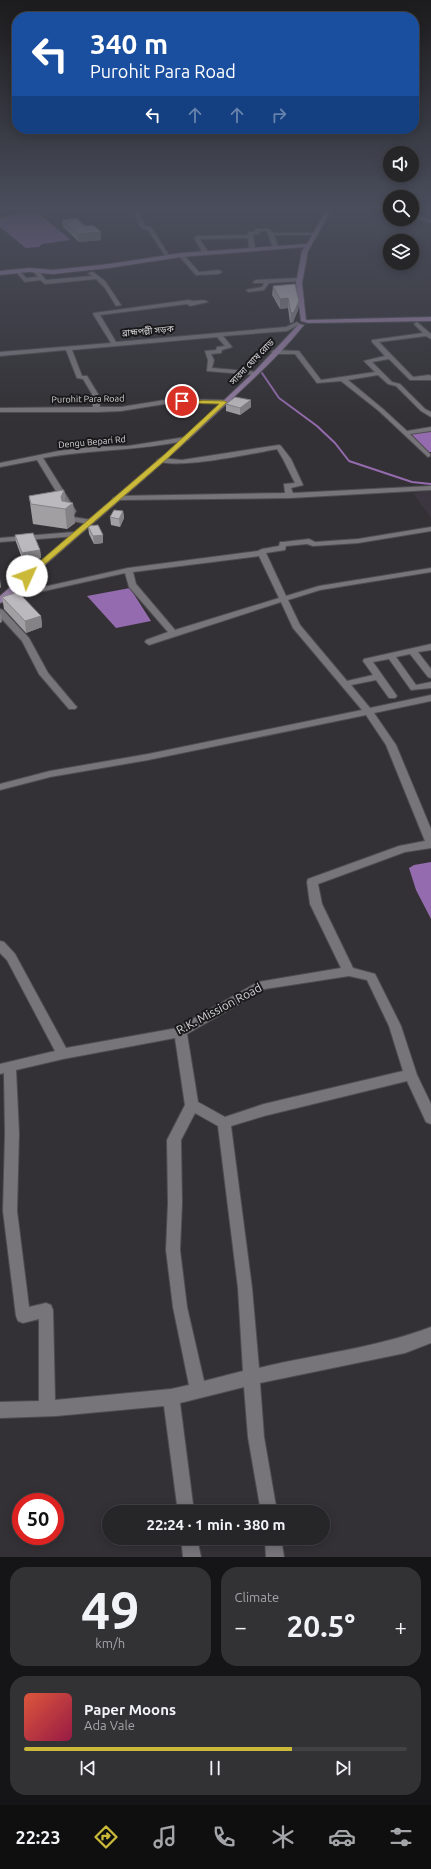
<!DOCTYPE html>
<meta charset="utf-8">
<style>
:root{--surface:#262528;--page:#323134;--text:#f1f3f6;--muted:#a4a5a8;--line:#424245;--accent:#cbba39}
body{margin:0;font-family:Ubuntu,"Noto Sans Bengali",sans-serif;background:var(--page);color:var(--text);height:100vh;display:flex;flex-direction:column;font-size:15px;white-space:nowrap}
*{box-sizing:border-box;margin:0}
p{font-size:13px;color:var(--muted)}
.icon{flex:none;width:22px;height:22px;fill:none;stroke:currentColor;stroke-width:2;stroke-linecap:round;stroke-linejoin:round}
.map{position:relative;height:1557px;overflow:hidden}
.drawer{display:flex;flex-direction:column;gap:10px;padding:10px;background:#151416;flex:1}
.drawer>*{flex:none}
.top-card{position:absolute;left:12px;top:12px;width:407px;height:122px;border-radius:16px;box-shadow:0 2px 10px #0003,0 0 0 1px var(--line);background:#1a4fa0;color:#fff;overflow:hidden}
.buttons{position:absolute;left:383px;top:146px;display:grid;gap:8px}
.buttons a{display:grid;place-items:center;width:36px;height:36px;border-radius:50%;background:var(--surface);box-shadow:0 2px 10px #0003,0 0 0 1px var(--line);font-size:20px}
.speed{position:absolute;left:12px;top:1493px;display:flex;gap:8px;font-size:20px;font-weight:700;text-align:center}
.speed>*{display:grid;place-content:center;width:52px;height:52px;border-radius:50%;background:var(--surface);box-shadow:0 2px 10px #0003,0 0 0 1px var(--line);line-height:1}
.speed .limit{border:6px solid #d22;background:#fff;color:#111}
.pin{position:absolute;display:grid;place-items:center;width:34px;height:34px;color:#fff;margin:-17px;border:2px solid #fff;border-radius:50%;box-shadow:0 1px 4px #0007}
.me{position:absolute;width:44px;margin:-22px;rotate:47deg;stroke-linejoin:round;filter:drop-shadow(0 0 3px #0008)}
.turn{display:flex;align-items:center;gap:14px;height:84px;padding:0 12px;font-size:18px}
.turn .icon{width:52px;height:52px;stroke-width:2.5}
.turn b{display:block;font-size:28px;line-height:34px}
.lanes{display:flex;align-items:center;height:38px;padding:0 12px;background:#0003;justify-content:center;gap:20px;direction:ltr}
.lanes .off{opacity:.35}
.big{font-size:30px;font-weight:700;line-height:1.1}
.drawer .tile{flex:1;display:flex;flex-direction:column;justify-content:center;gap:6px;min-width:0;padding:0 14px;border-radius:16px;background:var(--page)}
.drawer .dial{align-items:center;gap:0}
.dial b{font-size:52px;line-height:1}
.song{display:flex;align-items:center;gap:12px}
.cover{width:48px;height:48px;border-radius:6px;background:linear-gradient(135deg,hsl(10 70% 55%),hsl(340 70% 35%))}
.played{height:4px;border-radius:2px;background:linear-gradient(90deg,var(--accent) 70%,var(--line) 70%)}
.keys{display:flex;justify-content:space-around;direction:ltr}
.heat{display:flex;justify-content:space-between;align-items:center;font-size:22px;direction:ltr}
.drawer .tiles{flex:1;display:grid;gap:10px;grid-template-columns:1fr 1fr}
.tile:last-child{grid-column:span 2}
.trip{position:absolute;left:102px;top:1505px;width:228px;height:40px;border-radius:20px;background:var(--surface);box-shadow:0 2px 10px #0003,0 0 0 1px var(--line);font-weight:700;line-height:40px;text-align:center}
.tab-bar{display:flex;height:64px;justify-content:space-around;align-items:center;background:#0f0f10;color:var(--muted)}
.tab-bar .icon{width:28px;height:28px}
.tab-bar .on{color:var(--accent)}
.tab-bar b{font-size:18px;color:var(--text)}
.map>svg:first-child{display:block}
</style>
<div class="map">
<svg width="431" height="1557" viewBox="0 0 431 1557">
<rect width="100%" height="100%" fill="#333135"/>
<path fill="#3c3640" d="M431,491V518L413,493Z"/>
<path fill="#946bae" d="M22,213L39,214L71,240L42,244L39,247L26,248L0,227V218Z
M431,430V452H428L411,434Z
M130,588L151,621L116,628L87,596Z
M431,862V919L416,890L409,868L414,865Z"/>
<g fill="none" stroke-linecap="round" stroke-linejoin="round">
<path stroke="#946bae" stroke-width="2" d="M262,373L279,398L317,426L335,443L349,461L412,482L431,484"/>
<defs>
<path id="street" d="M136,207H140L141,216L145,226L151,227L170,257H166L148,230L142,229L136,219Z
M412,213L431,220V223L412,216Z
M256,229H269L273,233H315L317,234L315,235H274L278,246L275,248L272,246L267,231H259V234H253L255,248L252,250L249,248L248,238L200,239L208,252L205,254L202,252L194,238L197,236L248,235V232H254Z
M179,254H183L199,272L219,270L222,272L219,274L196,275L179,256Z
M18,269L26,278L38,277L32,270L37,269L46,280L92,276L88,273L93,272L105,281L121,305L116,306L105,288L96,279L45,284L40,280L25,282L15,271Z
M299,278L301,279V281L269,283L264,290L249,292L246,290L262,287L264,283H254L253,282L256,280Z
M189,300C195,303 203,298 208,302L190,306L187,304L100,315L116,342L286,327L297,322L300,324L287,331L223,336L232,347L222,350L221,353L211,354L214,360L212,368L258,372L259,373L256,375L207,371L208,360L205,351L216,350L217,347L225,346L217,337L72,350L82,376H87L98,394L100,407H121L171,399L224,400L227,402L226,403H171L121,411L97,412H0V408L93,407L92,394L83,379L77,378L66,350L0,356V352L111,343L93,314L94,313Z
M417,322L431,334V339L426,336L379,342L413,377L429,375L431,376V380H410L389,359L372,362L392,382L400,384L425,409L431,412V417L421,411L396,386L388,384L378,375L348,380L383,409L407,431L431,427V431L410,434L430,454V456L428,457L379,411L341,381L317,383L295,354H274L271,352L274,350L299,351L321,380L375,372L364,361L385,356L372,342V340L423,333L414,324Z
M186,437L189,439L188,440C141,451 91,449 43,458L76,511L73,517L92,520L93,522L89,524L65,520L64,518L68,511L37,460L0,467V463L59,451L92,447L128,446Z
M279,445L281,446L291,459L303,485L291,488L293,493L431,486V490L290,498L117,500L113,498L117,496L285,493L284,484L295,483L283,459L277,449C256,453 171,471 157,460L161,458L182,460Z
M431,527V531L358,543L313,546L307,544L286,546L285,550L266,553L286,596L319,586L431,568V572L320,590L288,600L300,625L347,681L373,675L363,661L364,659L431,644V650L418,652L431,669V678L428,677L410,654L396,657L416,685L431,682V688L411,690L389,659L373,662L397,696L395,698H389L376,680L351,685L370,708L431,695V701L374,713L396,745L431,829V848L405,852L318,884L322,904L353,968L375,974L401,1026L417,1075L431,1104V1124L426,1122L407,1081L264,1116L231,1126L252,1288L259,1368C316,1354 376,1348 431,1327V1343L405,1353L260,1383L264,1437L277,1512H261L248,1437L244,1387L180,1403L194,1512H178L164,1406L56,1416L0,1418V1402L39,1401V1319L23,1323L18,1321L16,1316L3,1211L5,1133L4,1073L0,1074V1064L55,1051L7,960L0,953V941L4,942L15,954L66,1048L177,1028L258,982L341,968L310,904L307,882L308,879L399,846L425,841L386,745L366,715L148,760L50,777L0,790V784L50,771L148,754L362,710L293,628L281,602L149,645L145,642L146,640L168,632L129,587L125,573L8,599L4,597L8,595L128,568L258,551L262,549L279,546L280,542H283L309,539L315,542L358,539ZM259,556L279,598L175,630L136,584L133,572ZM349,976L367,980L389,1026L403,1071L264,1104L225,1117L198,1102L187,1034L265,989ZM175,1038L185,1105L167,1140L168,1203L166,1250L173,1307L189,1385L171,1389L55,1400L53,1310L51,1305L46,1303L29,1307L17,1211L19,1133L16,1070L63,1059ZM195,1113L218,1126L238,1288L243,1371L204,1381L187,1307L180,1250L182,1203L181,1140Z
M74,532L78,534L77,536L0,542V538Z
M0,609L3,610L29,638L48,673L75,705L77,707L75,709H69L39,674L22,641L0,617Z
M181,1538H197L201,1557H183Z
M265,1538H281L284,1557H266Z"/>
<path id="secondary" d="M141,207L328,209L333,207L308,251L302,283L306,320L431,317V321L308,323L301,321L296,283L302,251L305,247L181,257L109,268L53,274L29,272L0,275V271L29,268L53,270L109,264L181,253L307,244L326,211L143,208Z
M299,324L304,325C280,355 251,381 223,407C152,475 76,536 3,602L0,603V596L184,438L254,372Z"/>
</defs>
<use href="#street" stroke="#4f4d50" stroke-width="2"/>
<use href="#secondary" stroke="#4f4d50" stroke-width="2"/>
<use href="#street" fill="#78757a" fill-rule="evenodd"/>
<use href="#secondary" fill="#937ca1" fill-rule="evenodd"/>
</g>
<path fill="#a29fa3" d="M62,220L85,226L101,232V240L79,242L63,227Z
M273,286L299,301L298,310L293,322L290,323L288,308L280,309L272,295Z
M226,404L251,407L240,415L226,411Z
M64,490L65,501L75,523L67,529L33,524L29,496Z
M123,511L124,518L120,527L111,525L110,517Z
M88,526L103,535V543L94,544L89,534Z
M15,535L40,550L41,558L23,561L16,542Z
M2,597L41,616L42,627L26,633L4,609Z"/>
<path fill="#848285" d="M101,232V240L79,242L78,234Z
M288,298V308L280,309V299Z
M299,301L298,310L293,322L290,323L291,313Z
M251,400V407L240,415V408Z
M64,490L66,509L73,503L75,523L67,529L65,509L61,497Z
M123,511L124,518L120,527L119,519Z
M103,535V543L94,544L93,536Z
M40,550L41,558L23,561L22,553Z
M0,579L1,587L0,588Z
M0,614H1L2,622L0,623Z
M41,616L42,627L26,633L25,621Z"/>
<path fill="#bcb9be" stroke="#848285" d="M76,218L85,226L93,225L101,232L78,234L62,220Z
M295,284L299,301L294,312L291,313L288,298L280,299L273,286Z
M235,397L251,400L240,408L226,404Z
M64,490L61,497L62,501L73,503L65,509L31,504L29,496Z
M114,510L123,511L119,519L110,517Z
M98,525L103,535L93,536L88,526Z
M33,533L40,550L22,553L15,535Z
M18,592L41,616L25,621L2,597Z"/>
<linearGradient id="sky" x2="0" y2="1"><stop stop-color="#1c1b1d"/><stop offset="0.49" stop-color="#4a4e5c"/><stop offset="1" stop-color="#4a4e5c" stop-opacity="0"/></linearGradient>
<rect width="431" height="425" fill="url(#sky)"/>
<path fill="#cbba39" stroke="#847925" d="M180,400L224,401L227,402L169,457L29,578H24V575L165,454L219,404L182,403L180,402Z"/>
<g text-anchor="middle" stroke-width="4" stroke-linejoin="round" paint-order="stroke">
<g font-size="9" fill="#d6d4d7" stroke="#1a191b">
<text transform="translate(148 331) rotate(-5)" y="3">ব্রাহ্মপল্লী সড়ক</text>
<text transform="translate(252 362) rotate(-46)" y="3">সারদা ঘোষ রোড</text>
<text transform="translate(88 399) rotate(-1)" y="3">Purohit Para Road</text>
<text transform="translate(92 442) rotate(-5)" y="3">Dengu Bepari Rd</text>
</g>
<g font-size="12" fill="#d6d4d7" stroke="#1a191b">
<text transform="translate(219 1009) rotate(-28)" y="4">R.K. Mission Road</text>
</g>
</g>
</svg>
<div class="buttons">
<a><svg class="icon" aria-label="sound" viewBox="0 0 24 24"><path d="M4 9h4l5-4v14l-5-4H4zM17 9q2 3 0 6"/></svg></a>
<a><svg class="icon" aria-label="search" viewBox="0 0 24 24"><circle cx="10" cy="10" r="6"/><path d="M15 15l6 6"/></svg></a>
<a><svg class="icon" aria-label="layers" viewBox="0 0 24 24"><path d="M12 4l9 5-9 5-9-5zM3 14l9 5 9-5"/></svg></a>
</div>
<div class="speed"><div class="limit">50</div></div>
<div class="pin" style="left:182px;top:401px;background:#d93025"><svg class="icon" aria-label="arrive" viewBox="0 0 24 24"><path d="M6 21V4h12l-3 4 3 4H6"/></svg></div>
<svg class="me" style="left:27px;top:576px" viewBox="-20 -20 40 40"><circle r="19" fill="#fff"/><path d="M0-13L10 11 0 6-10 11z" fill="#cbba39"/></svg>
<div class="trip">22:24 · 1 min · 380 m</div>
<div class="top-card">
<div class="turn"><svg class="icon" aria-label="left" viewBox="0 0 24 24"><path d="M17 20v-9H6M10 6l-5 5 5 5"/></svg><div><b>340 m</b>Purohit Para Road</div></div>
<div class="lanes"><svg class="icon" aria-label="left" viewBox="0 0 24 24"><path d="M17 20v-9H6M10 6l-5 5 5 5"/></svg><svg class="icon off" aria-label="ahead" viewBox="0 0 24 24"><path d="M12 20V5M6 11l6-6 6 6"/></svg><svg class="icon off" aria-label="ahead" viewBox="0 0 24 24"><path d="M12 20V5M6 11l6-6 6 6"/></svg><svg class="icon off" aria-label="right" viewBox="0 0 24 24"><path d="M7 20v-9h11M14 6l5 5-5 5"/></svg></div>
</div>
</div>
<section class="drawer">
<div class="tiles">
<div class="tile dial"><b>49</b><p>km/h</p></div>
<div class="tile"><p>Climate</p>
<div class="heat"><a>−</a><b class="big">20.5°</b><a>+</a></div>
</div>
<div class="tile">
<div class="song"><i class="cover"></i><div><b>Paper Moons</b><p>Ada Vale</p></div></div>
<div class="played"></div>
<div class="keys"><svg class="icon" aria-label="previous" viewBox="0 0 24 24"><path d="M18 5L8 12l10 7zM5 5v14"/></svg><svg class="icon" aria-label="pause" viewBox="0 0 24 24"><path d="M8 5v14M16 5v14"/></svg><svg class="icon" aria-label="next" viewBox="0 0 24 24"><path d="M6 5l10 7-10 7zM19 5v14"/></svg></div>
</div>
</div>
</section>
<nav class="tab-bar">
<b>22:23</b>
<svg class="icon on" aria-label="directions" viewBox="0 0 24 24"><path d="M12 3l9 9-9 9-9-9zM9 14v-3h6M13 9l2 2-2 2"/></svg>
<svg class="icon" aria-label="music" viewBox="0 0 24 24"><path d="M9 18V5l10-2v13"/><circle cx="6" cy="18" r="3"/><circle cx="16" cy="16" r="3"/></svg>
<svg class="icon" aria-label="phone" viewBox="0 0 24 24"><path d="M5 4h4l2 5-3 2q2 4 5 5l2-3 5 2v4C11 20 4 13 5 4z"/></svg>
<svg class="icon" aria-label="climate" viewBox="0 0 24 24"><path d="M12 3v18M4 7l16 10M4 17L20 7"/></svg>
<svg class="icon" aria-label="car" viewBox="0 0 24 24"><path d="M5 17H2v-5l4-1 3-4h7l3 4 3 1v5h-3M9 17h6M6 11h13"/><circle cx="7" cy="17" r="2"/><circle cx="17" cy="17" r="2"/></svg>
<svg class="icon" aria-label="filters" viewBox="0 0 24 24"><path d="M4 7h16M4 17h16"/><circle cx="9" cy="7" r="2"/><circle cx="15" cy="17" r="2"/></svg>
</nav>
